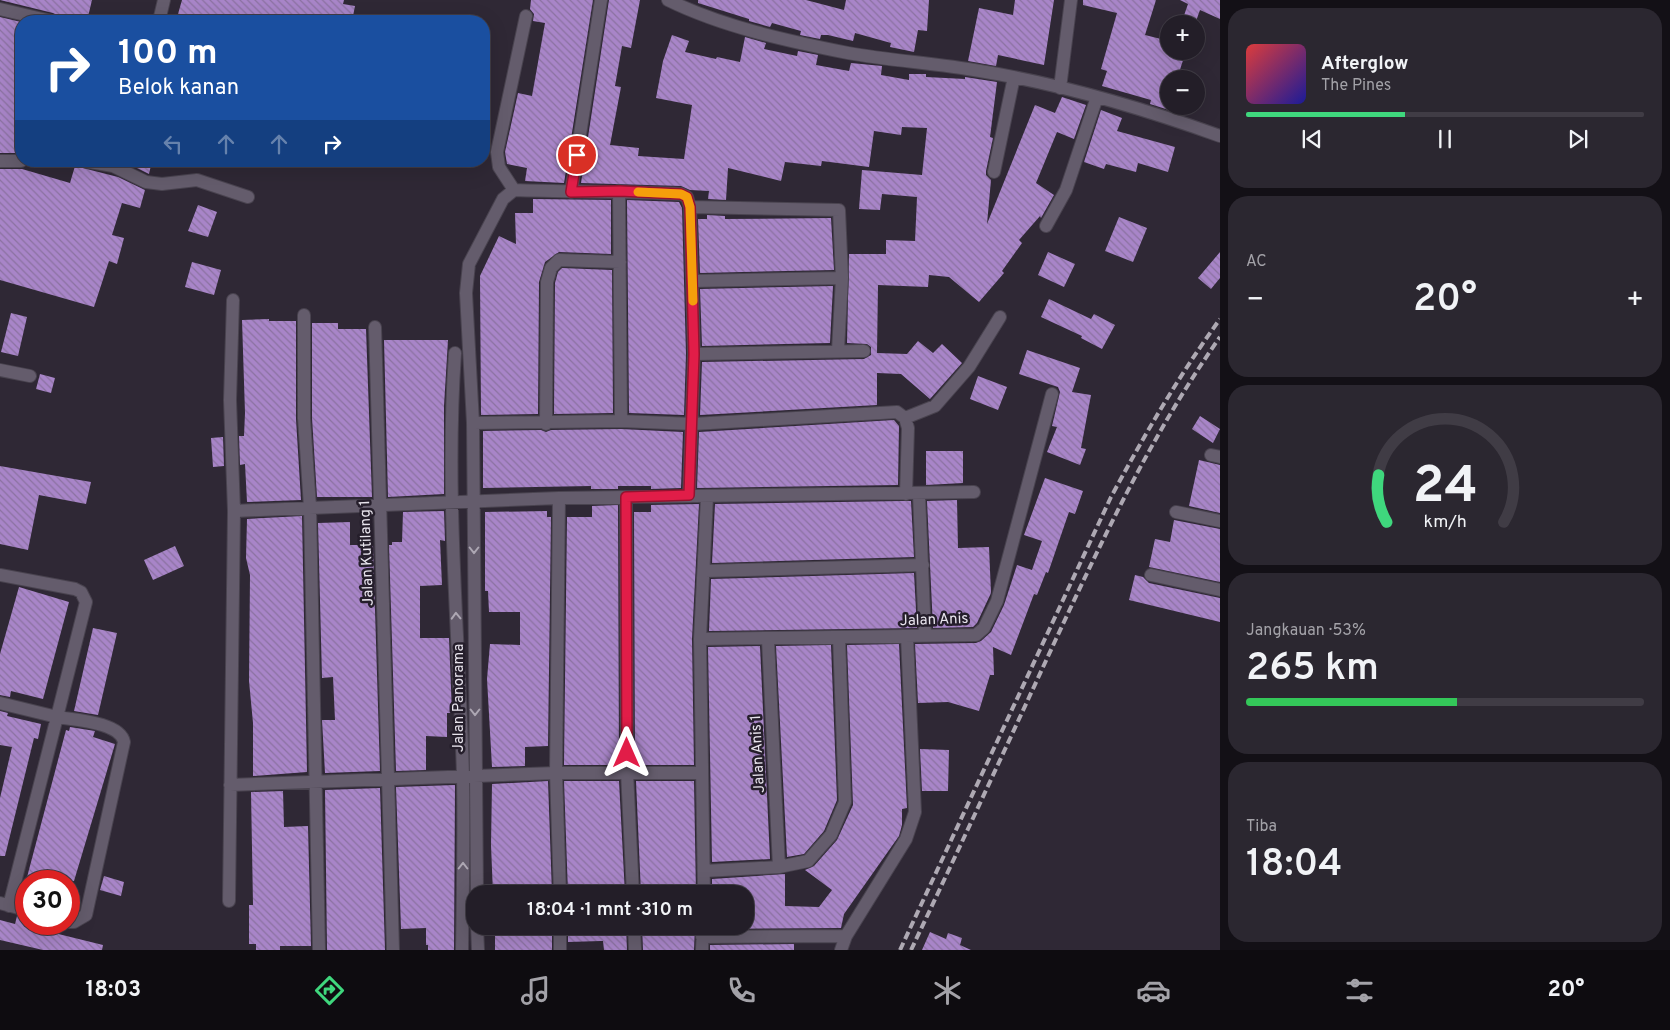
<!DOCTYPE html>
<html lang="id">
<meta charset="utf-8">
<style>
:root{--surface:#231e28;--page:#2b2730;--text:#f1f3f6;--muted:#a3a2a8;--line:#403c45;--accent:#3fd77d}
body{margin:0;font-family:Overpass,sans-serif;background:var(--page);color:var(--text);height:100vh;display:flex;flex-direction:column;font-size:19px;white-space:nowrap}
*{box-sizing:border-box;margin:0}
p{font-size:16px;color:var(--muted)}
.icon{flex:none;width:28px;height:28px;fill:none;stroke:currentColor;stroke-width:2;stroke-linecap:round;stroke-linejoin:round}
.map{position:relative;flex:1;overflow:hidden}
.side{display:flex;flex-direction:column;gap:8px;padding:8px;background:#131016;width:450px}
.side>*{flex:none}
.top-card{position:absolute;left:15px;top:15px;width:475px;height:152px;border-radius:20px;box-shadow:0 5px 20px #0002,0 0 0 1px var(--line);background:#1a4fa0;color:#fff;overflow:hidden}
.buttons{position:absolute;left:1160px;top:15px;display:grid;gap:10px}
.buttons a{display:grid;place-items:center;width:45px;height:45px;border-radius:50%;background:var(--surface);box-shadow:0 5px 20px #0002,0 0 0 1px var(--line);font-size:25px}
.speed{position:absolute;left:15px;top:870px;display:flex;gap:10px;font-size:25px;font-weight:700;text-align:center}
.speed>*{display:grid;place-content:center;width:65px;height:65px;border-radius:50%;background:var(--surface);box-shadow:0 5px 20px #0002,0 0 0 1px var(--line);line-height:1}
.speed .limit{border:8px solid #d22;background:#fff;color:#111}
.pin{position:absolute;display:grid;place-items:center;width:42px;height:42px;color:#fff;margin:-21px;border:2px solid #fff;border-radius:50%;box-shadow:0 1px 5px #0007}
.me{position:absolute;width:55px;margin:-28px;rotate:0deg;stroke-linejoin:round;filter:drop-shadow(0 0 4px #0008)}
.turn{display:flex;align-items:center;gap:18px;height:105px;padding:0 20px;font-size:22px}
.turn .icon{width:65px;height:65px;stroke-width:2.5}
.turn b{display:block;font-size:35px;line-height:42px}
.lanes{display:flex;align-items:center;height:48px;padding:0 20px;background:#0003;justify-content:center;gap:25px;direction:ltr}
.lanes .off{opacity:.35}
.big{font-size:38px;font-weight:600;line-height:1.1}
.side .widget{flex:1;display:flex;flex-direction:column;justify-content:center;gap:8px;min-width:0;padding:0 18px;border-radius:20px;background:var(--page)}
.side .dial{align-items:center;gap:0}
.dial svg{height:130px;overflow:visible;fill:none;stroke:var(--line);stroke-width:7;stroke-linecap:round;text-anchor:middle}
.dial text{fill:var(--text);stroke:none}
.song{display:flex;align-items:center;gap:15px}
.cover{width:60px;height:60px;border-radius:8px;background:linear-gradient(135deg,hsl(0 70% 55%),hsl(240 70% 35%))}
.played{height:5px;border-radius:2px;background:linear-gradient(90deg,var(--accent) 40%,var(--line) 40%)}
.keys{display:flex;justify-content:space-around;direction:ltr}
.heat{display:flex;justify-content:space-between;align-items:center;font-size:28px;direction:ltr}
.charge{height:8px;border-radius:4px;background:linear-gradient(90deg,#34c759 53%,var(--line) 0)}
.trip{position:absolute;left:466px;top:885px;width:288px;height:50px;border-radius:20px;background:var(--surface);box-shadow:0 5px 20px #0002,0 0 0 1px var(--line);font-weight:600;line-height:50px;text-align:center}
.dock{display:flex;height:80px;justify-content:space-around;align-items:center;background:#0e0c10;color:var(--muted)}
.dock .icon{width:35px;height:35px}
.dock .active{color:var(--accent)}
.dock b{font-size:22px;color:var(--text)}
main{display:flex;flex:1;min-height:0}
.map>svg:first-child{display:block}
</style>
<main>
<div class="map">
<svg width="1220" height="950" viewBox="0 0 1220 950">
<defs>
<pattern id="building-back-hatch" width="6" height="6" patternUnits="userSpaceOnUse" patternTransform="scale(1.25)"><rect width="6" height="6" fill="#a885c8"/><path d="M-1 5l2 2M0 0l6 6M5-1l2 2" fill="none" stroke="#8b72a1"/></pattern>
</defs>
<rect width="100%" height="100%" fill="#2f2835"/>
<path fill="url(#building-back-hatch)" d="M0,0H92L87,21H59L57,15L53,13Z
M182,0H344L343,4L355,6L352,21H176Z
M531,0H593L564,183L525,181L527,168L507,164L505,152L518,93L532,96L545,23L533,21L534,14L530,9Z
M609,0H640L631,48L622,46L615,86L621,87L610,145L639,148L638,156L684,159L692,105L656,98L663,61L672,35L689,41L685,52L716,59L717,57L740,62L745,37L766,43L764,49L797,56L798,51L818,55L816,65L849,71L851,63L882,66L881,75L909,80V74H926V77L965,79V77L997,82L990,137L993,138L986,171V175L991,180L987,224L1035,105L1055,113L1062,97L1086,105L1074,139L1057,132L1036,183L1054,195L1041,218L1040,216L1019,240L1022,243L1002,271L1004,273L979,302L949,277L929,275L928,287L878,285L877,353L907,354L918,341L933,353L942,344L962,363L930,399L901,374L877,373V405L700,415L702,362L864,359L871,355V347L867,344L847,343L849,254H886V240L915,241L917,197L882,194L880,210L859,209L862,170L922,175L927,128L902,127L901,135L874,131L869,167L822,161L821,166L785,162L781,181L728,168L726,200L708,199L709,191L690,190L681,186L581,183Z
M698,0H806L844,10L846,0H929L927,31L918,30L914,52L890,47L891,43L855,33L853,41L828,35H821L820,39L800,35L801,31L772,23L770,27L749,21V19L698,3Z
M1015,0H1054L1044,65L998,55L996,66L968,61L979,8L1013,15Z
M1083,0H1156L1145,35L1169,41V51H1186L1177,79H1169V110L1150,104L1151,100L1102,86L1107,71L1101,69L1117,13L1083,5Z
M1180,0H1220V19L1200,10L1195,24H1181L1188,4Z
M0,17L21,22V153H0Z
M1101,110L1122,118L1117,131L1175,147L1168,172L1138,163L1136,172L1106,164L1104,169L1084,162Z
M123,161H152L149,174Z
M75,166L118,177L145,190L140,208L122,203L112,235L124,238L117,264L109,261L94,307L0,280V169H22L70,183Z
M533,199L611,200V254L559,252L545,262L539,282L538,414L481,415L480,276L499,236L516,244L515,213H533Z
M627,200L679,202L682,208L686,354L684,415L629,413Z
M198,205L217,212L208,237L188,231Z
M707,215L725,216V219L831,218L834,270L700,273L698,219H707Z
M1119,217L1147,228L1133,262L1105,251Z
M1048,252L1075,264L1064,287L1038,275Z
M1220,252V278L1211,289L1198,278Z
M192,262L221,270L214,295L185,287Z
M562,268L612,270L613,413L554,414L555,283L558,272Z
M833,286L830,343L702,346L700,289Z
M1049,299L1091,319L1094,314L1115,325L1102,349L1081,338L1082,336L1041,317Z
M11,313L27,317L18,356L1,352Z
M269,319V321H296V419L301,500L247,502L245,464L240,465L239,436H244L245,413L242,320Z
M312,323H338V329H366L372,497H317L312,418Z
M384,340H448L444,406V494L388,497Z
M1027,350L1080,368L1072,392L1091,395L1081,448L1086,449L1080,465L1047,452L1057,427L1052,426L1060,392L1058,387L1019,374Z
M40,374L55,378L51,393L36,389Z
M978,376L1007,387L998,410L970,399Z
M1200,416L1220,429L1213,443L1192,429Z
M894,420L899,426L898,485L697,488L699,432Z
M621,429L683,432L681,488L651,489V486H618V489H591V486L483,488V431L541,430L546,432L551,430Z
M223,437L224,466L213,467L211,438Z
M926,451H963V483L926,485Z
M1199,460L1220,465V513L1189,506Z
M0,466L91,482L86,504L39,495L28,550L0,544Z
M1045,478L1083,491L1075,514L1069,512L1048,573L1046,572L1037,595L1034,594L1011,655L993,647L994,675H990L979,711L948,702L918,703L915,644L976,643L981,641L991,632L1004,605L1017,565L1032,570L1042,541L1024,535Z
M957,500L958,548L989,547L991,593L977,623L973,627L933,628L927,501Z
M902,501H911L914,557L712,563L715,504Z
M699,504L692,639L694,765H635L634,512H651V505Z
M618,505L619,765H564L567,517H592V506Z
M444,511L445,541L440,540L442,585L420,586V638H449L452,713H447V737L426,736V770L396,771L389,545H392V542H402L403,512Z
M547,511V517H551L548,746L525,747V766L492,767L487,679L490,644L520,645V612H489L488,591H485V512Z
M302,516L307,772L253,776V723L249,681L250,575L246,558L247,519Z
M1174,520L1220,529V582L1149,567L1155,539L1170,542Z
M350,522V545H373L380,771L325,773L322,720H335L333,677L322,678L318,523Z
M175,546L184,566L153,580L144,560Z
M914,573L917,628L709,631L711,579Z
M1135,575L1143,577L1149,583L1220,598V622L1129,600Z
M19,587L69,602L43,699L11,691L10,697L0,695V654Z
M93,628L117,633L98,715L74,711Z
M899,644L907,808L902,809V825L899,836L844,914L841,928L711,929V926H745V894H712V879L785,874V906L819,907L832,890L805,870L814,866L837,840L853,805L847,645Z
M831,645L837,800L824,831L804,854L787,857L776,646Z
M760,646L770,859L712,862L708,647Z
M0,711L8,713L7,716L41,724L38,739L34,738L5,856H0V798L12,747L0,745Z
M70,727L95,731L93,737L115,744L74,881H26L66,730L69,731Z
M920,749L949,750L948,791H922Z
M548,781L552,893L493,894L491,845L492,784Z
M564,781H619L625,894H568Z
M636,781H694L696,894H641Z
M455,785L454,950H428V945H426V928L401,929L396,787Z
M380,788L385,950H327L325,790Z
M283,791L284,827L308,826L311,946H280V950H256V944H249V905H253L251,792Z
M104,876L124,882L121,896L100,890Z
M17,916L26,918V926L103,945L102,950H43L0,940V920L15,924Z
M495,926H552V950H495Z
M568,926H626L627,950H604L603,941H601L568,942Z
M642,926H695L694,950H643Z
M930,932L946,939L948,933L962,938L960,945L971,950H922Z
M794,944V950H710V945Z"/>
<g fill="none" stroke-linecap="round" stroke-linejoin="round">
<defs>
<path id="minor" d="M668,0C723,27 788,41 848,53C892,61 936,63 980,71C1061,84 1142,108 1220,136
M0,9L51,21
M159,21L164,0
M1060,88L1071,0
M0,161H21
M84,161L113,166L146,182L162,184L197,180L248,197
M994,172L1014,77
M514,190C569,192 625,191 681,194L687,197L690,207L694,354L689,495
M619,191L621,421
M571,192L601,0
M690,207L839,210L842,278L838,350
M1046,226L1066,190L1097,97
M693,281L842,278
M304,315V418L310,507L319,950
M375,327L393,950
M455,353C445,494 459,635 463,776C464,834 463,892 462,950
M694,354L864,351
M0,370L30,376
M905,418L935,406L969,367L1000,317
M473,423L621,421L693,424L897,412L905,418L908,428L906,494
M546,424L547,282L551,268L559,260L620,262
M1211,455L1220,457
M919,495L925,635
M626,497L627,772L633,894
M559,498L556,773L560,894
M234,511L559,498L974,492
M1176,512L1220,521
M705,571L923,565
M0,575L75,589L81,592L86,602L57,717L0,703
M1151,575L1220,590
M700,639L976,635L984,628L997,601L1052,394
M768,640L779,867
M230,785L556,773H702
M704,871L779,867L808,861L831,835L845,802L839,637
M477,894L473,423L466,293L469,264L503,199L514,190L499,167L497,152L526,16
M704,894L700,639L707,497
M229,901L234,511L230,400L233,300
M0,903L26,910
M9,906L57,717C74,720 120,722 124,742L86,915L74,922H69
M477,926L478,950
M634,926L635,950
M702,937L846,936
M560,950V926
M702,950L703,926
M841,950L846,936L906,839L915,812L907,637"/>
</defs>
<use href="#minor" stroke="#49434f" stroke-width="14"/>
<use href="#minor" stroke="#645c6c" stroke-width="12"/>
<path stroke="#aea9b3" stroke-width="4" stroke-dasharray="8 4" stroke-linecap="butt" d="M900,950L1111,497C1145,434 1178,377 1220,319
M911,950C960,847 1008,743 1056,639C1105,534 1153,432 1220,337"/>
</g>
<defs><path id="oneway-chevron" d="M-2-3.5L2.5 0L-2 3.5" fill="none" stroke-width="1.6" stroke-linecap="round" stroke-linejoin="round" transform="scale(1.25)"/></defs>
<g stroke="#ada7b3">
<use href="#oneway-chevron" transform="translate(474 550) rotate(90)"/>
<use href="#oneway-chevron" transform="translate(456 616) rotate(-92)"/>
<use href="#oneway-chevron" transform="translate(475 712) rotate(90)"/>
<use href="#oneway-chevron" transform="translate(463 866) rotate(-90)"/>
</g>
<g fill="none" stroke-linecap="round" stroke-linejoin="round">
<defs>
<path id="route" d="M577,155L571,192L620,191L681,194L687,197L690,207L694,354L689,495L626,497L627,753"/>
</defs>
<use href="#route" stroke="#92132f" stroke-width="12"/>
<use href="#route" stroke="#e11d48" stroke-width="9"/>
<path stroke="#f59e0b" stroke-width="9" d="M638,192L681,194L687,197L690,207L693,301"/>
</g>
<g text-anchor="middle" stroke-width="5" stroke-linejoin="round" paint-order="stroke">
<g font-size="15" fill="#e8e4ed" stroke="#251e2b">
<text transform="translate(366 553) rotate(-92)" y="5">Jalan Kutilang 1</text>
<text transform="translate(934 619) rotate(-2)" y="5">Jalan Anis</text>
<text transform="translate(458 698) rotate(-90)" y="5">Jalan Panorama</text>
<text transform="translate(757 754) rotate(-93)" y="5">Jalan Anis 1</text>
</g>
</g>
</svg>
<div class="buttons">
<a>+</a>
<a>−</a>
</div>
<div class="speed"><div class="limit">30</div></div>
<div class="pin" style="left:577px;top:155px;background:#d93025"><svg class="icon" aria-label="arrive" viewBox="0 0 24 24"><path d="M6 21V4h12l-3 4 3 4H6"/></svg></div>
<svg class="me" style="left:627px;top:753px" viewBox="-20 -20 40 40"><path d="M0-17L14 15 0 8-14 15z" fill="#e11d48" stroke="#fff" stroke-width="4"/></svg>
<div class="trip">18:04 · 1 mnt · 310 m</div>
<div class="top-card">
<div class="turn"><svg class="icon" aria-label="right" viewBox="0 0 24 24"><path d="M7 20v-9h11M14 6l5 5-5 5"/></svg><div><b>100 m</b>Belok kanan</div></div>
<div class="lanes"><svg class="icon off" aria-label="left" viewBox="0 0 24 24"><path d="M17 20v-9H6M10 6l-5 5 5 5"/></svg><svg class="icon off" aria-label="ahead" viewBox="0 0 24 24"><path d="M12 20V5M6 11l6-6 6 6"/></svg><svg class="icon off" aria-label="ahead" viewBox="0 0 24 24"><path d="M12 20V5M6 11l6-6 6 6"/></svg><svg class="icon" aria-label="right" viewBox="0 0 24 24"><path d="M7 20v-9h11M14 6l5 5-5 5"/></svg></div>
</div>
</div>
<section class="side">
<div class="widget">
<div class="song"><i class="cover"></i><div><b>Afterglow</b><p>The Pines</p></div></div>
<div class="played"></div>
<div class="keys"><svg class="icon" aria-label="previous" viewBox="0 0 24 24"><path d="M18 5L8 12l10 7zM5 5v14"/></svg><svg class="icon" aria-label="pause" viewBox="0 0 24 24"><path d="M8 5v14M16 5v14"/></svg><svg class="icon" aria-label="next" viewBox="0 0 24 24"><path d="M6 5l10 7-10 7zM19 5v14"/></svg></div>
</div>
<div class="widget"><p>AC</p>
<div class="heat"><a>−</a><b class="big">20°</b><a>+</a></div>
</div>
<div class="widget dial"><svg viewBox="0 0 100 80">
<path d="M14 69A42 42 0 1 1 86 69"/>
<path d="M14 69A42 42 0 0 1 9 40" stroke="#3fd77d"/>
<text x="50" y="56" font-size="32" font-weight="700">24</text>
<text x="50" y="72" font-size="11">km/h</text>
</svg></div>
<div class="widget"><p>Jangkauan · 53%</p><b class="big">265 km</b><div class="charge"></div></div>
<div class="widget"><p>Tiba</p><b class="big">18:04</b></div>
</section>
</main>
<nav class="dock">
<b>18:03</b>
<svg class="icon active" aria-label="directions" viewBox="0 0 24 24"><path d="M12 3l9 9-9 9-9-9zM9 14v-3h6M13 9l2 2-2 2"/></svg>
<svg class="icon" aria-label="music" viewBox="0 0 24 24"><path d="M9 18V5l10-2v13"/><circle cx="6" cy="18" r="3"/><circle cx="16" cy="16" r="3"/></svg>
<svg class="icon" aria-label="phone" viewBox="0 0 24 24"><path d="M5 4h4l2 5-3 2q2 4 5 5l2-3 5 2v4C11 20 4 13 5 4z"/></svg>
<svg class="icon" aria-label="climate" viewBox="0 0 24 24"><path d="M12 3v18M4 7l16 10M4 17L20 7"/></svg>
<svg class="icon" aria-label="car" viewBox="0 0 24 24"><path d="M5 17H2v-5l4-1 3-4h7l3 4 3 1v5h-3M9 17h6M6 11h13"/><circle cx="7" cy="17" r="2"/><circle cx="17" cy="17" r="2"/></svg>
<svg class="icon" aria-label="filters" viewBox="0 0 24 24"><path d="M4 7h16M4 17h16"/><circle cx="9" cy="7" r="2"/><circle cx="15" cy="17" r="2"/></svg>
<b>20°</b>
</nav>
